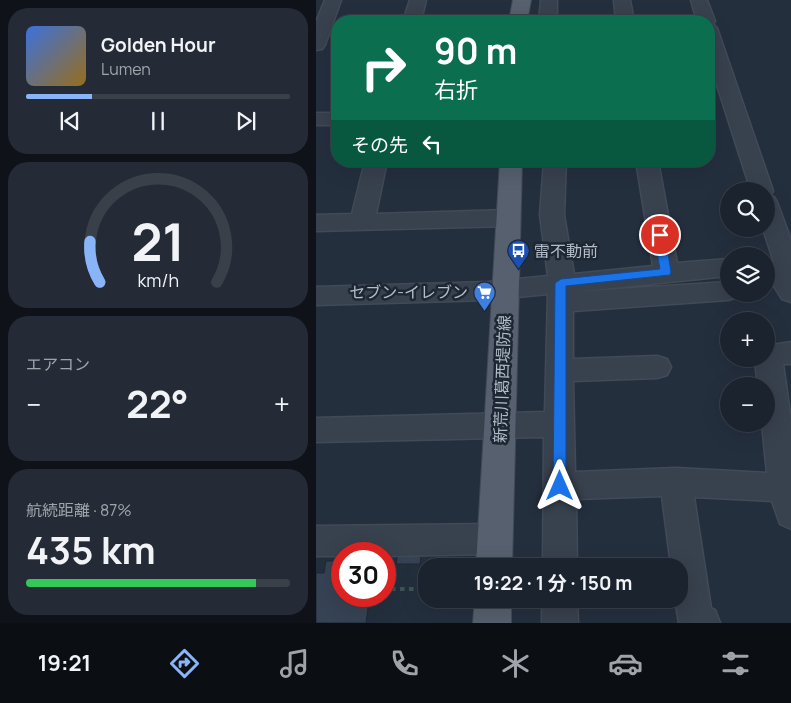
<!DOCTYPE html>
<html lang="ja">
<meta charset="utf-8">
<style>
:root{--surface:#1b232e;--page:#242b36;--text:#f1f3f6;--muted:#a0a4aa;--line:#39404a;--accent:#8ab4f8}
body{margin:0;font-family:Manrope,"Noto Sans JP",sans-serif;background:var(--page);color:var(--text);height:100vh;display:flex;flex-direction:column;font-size:19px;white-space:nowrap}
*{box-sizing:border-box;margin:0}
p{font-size:16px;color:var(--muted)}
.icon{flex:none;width:28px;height:28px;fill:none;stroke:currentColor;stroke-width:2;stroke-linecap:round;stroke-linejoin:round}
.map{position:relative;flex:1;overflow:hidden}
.sheet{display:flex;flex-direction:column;gap:8px;padding:8px;background:#0f1319;width:316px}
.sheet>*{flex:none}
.hud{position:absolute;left:15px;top:15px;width:384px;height:152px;border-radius:20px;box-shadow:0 5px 20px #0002,0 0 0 1px var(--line);background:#0b6e4f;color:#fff;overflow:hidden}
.tools{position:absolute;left:404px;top:182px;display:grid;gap:10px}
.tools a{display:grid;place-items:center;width:55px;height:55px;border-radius:50%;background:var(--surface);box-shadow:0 5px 20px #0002,0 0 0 1px var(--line);font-size:25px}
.speed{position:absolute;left:15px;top:542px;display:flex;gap:10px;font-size:25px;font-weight:700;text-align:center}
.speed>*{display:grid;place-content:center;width:65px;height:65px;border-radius:50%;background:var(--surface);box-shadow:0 5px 20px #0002,0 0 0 1px var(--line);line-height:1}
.speed .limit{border:8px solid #d22;background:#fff;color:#111}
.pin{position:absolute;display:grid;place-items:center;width:42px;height:42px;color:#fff;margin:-21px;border:2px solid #fff;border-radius:50%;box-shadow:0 1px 5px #0007}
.me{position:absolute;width:55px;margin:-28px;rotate:0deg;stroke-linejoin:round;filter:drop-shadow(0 0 4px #0008)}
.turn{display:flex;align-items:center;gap:18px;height:105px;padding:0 20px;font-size:22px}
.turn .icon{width:65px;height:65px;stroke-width:2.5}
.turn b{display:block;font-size:35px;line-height:42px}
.then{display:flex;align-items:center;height:48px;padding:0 20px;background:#0003;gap:10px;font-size:19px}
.big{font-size:38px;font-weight:700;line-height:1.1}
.sheet .widget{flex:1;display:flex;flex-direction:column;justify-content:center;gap:8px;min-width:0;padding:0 18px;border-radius:20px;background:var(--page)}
.sheet .dial{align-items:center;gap:0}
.dial svg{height:130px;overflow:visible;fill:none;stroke:var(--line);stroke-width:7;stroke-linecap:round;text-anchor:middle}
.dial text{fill:var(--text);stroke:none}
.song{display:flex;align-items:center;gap:15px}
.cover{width:60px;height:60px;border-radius:8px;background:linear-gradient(135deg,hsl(220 70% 55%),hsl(40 70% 35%))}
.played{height:5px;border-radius:2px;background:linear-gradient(90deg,var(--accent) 25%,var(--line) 25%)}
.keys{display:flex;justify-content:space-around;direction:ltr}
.heat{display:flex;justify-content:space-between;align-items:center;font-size:28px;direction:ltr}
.charge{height:8px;border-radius:4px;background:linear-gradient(90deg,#34c759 87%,var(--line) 0)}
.trip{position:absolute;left:102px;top:558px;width:270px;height:50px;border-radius:20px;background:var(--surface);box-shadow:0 5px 20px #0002,0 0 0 1px var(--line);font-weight:700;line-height:50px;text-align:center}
.tab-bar{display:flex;height:80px;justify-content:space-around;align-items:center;background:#0b0e12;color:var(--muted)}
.tab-bar .icon{width:35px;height:35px}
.tab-bar .current{color:var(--accent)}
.tab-bar b{font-size:22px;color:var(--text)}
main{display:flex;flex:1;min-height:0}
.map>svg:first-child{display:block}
</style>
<main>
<section class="sheet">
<div class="widget">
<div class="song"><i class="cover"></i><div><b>Golden Hour</b><p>Lumen</p></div></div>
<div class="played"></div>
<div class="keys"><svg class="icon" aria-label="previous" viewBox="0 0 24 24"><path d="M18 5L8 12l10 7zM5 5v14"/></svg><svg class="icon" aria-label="pause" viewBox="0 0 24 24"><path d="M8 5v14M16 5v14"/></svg><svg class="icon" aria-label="next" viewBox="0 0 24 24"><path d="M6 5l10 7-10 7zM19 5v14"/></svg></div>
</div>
<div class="widget dial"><svg viewBox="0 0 100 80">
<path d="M14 69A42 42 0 1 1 86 69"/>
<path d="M14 69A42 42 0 0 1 8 44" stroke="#8ab4f8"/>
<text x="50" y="56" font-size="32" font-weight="700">21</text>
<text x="50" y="72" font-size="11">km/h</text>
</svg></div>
<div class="widget"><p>エアコン</p>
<div class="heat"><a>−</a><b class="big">22°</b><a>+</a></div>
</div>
<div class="widget"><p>航続距離 · 87%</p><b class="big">435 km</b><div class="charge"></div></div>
</section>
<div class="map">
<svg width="475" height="623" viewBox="0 0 475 623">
<rect width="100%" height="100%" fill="#242f3e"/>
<path fill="#364354" stroke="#1f2835" d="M83,548H106L104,564H80Z
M10,561H26V596H63L62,601H53L50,623H0V573H8Z"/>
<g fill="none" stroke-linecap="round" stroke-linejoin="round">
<defs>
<path id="minor" d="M9,0H25L9,45L6,49L0,50V22Z
M94,0H110L105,21H87Z
M225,0H241V21H223Z
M298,0H314L318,21H300Z
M375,0H391L399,21L397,24L401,28L457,191L454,196L458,197L461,202L475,240V302L466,299L456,283L458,262L447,229H450V191H435L392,57V21H381Z
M0,113H21V125H0Z
M49,161H71L60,214L192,210L200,213L204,218L200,223L192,226L0,231V215L36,214Z
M228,161H250L248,215L258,274L337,266L320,161H342L361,263L412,259V276L257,292L412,282V294H423L421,297L412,300L257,311V359L341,356L351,359L355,367L351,375L341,378L257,381L259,472L360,468L451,473L446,424H450V386H442L439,361L440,359H450V346L475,342V364H467L475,420V529L464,524L456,501L378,497L395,608L399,610L404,623H363L359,599H364V566H355L346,496L260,499L261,566H227L228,437L0,442V418L229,412L232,294L173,300L0,305V287L173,282L232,276L224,215Z
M179,524L191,528L196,539L191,550L179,554L69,556V554H26V556H0V526Z
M226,599H261L262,623H226Z"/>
<path id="major" d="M197,0H215L211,21H193Z
M184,161H206L196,566H160Z
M159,599H195V623H157Z"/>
</defs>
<use href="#minor" stroke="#414a57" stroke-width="3"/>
<use href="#major" stroke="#414a57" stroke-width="2"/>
<path stroke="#3f5557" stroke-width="4" stroke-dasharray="4.5 4.5" stroke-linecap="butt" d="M75,589H111"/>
<use href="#minor" fill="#38414e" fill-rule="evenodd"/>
<use href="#major" fill="#56606e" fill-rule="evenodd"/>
</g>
<path fill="#1a73e8" stroke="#114b97" d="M344,232L349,235L355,272L354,275L250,286V486L248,490L244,492L239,490L237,486L239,283L245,279L344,269L338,235Z"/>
<defs>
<symbol id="bus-pin" viewBox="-11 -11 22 30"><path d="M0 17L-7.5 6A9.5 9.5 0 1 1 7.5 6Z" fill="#1a4fb4" stroke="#1d2633"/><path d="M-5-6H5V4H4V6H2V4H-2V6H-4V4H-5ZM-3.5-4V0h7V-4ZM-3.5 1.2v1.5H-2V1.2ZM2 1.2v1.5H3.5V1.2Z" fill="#fff"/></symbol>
<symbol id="supermarket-pin" viewBox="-11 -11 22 30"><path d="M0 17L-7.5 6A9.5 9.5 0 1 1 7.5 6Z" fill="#3f7fe0" stroke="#1d2633"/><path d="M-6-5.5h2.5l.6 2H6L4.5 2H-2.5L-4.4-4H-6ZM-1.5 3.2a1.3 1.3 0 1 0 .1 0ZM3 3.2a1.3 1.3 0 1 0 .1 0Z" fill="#fff"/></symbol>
</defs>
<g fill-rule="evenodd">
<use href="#bus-pin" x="190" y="238" width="25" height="34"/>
<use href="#supermarket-pin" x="156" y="280" width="25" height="34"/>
</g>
<g text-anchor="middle" stroke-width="5" stroke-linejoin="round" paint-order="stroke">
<g font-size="16" fill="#b4bcc9" stroke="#1d2633" text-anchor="start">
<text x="218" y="257">雷不動前</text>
<text x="152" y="298" text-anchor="end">セブン-イレブン</text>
</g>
<g font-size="16" fill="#b4bcc9" stroke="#1d2633">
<text transform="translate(186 379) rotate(-88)" y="6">新荒川葛西堤防線</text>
</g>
</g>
</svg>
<div class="tools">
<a><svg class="icon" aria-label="search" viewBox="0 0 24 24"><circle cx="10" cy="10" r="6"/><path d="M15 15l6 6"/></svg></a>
<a><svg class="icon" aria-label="layers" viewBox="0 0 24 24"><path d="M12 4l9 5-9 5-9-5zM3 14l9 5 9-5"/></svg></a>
<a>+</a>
<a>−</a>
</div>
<div class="speed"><div class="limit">30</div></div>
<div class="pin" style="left:344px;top:235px;background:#d93025"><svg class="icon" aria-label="arrive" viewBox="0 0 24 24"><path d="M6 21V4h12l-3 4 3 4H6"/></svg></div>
<svg class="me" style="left:244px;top:486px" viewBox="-20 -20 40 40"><path d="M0-17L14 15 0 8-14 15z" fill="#1a73e8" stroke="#fff" stroke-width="4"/></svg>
<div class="trip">19:22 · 1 分 · 150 m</div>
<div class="hud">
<div class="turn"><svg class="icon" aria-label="right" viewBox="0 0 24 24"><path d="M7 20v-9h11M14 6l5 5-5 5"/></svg><div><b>90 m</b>右折</div></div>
<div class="then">その先<svg class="icon" aria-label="left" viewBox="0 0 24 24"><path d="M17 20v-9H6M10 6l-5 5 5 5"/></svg></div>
</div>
</div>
</main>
<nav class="tab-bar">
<b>19:21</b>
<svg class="icon current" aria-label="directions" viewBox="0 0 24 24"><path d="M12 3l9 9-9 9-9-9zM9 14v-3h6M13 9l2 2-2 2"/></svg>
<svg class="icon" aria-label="music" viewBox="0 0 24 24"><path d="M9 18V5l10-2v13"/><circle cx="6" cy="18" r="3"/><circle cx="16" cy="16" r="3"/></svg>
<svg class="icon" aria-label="phone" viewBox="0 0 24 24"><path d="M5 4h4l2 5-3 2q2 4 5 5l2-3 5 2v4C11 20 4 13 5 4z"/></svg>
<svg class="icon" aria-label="climate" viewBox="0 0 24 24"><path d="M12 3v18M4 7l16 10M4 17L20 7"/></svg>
<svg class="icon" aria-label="car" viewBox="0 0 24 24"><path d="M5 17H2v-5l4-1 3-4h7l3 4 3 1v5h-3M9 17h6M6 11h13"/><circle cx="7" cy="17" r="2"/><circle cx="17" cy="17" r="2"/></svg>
<svg class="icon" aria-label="filters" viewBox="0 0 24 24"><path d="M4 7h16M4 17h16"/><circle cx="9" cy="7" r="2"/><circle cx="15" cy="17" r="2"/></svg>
</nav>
